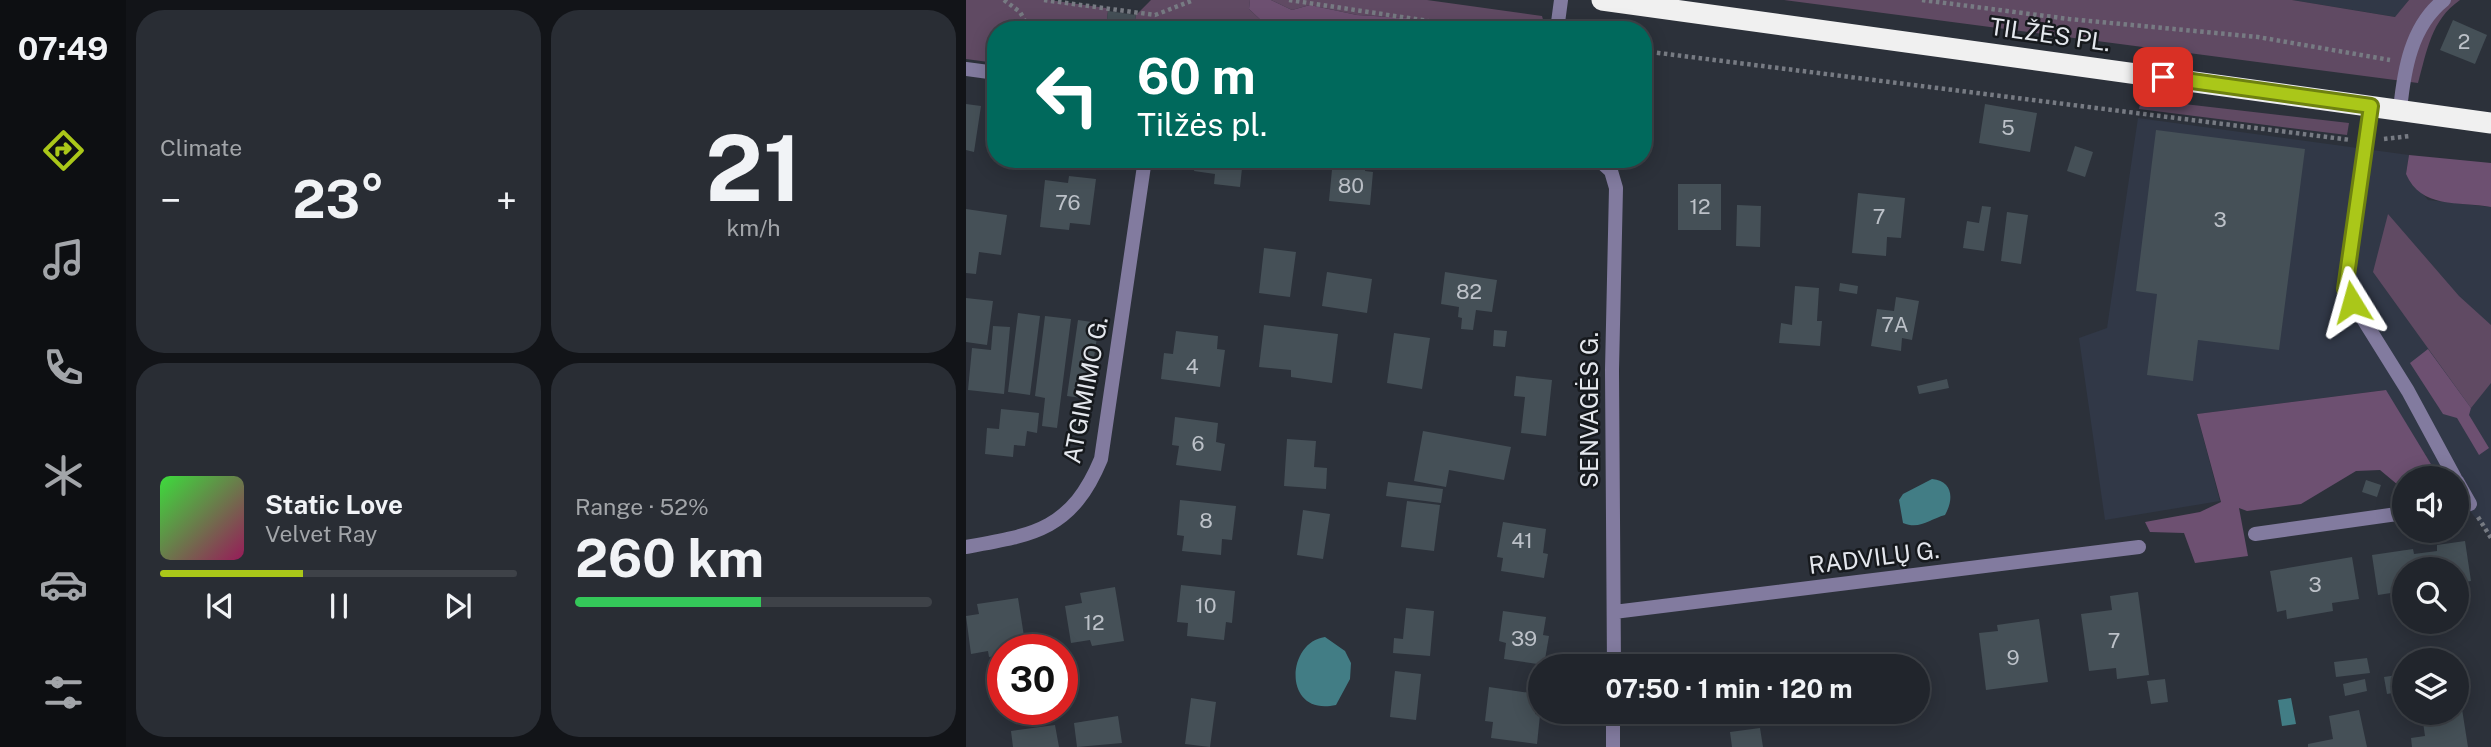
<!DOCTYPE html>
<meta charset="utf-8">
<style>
:root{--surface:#21252c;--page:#292d34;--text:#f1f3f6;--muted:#a2a5a9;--line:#3e4248;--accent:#aac719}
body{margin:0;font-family:"Public Sans",sans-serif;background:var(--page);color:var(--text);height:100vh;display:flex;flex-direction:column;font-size:26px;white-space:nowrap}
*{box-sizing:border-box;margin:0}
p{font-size:23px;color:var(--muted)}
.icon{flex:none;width:38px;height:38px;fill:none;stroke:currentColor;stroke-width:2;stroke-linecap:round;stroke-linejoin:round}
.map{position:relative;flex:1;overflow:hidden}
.details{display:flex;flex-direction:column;gap:10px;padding:10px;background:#121418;width:840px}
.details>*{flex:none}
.guide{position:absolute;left:21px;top:21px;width:665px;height:147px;border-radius:28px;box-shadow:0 4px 18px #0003,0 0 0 2px var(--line);background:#00695c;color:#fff;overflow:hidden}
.fabs{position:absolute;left:1426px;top:466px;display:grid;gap:14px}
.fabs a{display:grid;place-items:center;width:77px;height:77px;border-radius:50%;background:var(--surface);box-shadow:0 4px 18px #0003,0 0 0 2px var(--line);font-size:35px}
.speed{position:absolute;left:21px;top:634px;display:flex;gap:14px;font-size:35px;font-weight:700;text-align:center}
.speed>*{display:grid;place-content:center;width:91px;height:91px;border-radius:50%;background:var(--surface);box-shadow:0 4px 18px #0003,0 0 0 2px var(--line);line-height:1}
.speed .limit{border:10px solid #d22;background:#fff;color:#111}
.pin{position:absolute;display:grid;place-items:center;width:60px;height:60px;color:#fff;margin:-30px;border-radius:14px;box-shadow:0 4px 10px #0006}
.me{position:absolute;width:77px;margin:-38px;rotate:352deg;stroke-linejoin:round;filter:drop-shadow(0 0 5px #0008)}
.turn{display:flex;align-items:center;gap:24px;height:147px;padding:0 35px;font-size:32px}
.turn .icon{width:91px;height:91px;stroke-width:2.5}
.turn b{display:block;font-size:49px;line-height:60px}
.big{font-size:52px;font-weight:700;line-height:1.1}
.details .tile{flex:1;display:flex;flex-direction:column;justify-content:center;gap:10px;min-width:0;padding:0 24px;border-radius:28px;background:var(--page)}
.details .dial{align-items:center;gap:0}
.dial b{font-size:91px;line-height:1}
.song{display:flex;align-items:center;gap:21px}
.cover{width:84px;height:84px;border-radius:10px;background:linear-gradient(135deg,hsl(120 70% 55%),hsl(330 70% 35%))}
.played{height:7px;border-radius:4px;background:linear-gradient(90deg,var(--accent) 40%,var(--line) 40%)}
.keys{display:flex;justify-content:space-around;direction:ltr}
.heat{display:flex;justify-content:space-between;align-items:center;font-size:38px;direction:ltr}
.charge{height:10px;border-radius:5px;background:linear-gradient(90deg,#34c759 52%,var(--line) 0)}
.details .tiles{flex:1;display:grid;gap:10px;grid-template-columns:repeat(2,1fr)}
.trip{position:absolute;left:562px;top:654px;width:402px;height:70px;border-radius:35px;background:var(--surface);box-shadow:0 4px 18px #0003,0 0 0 2px var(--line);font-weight:700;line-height:70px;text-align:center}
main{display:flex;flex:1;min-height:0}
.tab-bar{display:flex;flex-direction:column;width:126px;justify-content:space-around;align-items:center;background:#0d0f12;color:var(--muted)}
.tab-bar .icon{width:49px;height:49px}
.tab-bar .current{color:var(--accent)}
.tab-bar b{font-size:32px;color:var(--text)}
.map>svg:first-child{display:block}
</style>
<main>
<nav class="tab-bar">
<b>07:49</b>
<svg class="icon current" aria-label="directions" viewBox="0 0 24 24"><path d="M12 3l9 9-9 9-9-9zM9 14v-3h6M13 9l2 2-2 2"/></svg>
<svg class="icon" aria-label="music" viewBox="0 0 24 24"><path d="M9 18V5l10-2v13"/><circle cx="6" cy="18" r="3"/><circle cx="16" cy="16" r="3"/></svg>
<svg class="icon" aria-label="phone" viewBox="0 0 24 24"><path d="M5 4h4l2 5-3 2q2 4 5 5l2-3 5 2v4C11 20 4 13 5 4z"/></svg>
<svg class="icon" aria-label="climate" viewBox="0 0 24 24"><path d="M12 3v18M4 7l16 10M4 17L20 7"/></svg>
<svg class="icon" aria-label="car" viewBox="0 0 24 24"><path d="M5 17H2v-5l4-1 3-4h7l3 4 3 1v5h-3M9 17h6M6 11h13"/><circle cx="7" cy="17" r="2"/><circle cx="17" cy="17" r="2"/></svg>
<svg class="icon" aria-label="filters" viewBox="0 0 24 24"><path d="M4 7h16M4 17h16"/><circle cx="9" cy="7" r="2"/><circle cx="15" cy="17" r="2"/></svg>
</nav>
<section class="details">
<div class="tiles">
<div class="tile"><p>Climate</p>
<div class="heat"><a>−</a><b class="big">23°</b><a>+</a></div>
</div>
<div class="tile dial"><b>21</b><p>km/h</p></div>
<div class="tile">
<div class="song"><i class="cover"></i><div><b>Static Love</b><p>Velvet Ray</p></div></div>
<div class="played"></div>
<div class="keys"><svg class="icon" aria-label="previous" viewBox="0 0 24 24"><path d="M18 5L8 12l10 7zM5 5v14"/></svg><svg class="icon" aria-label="pause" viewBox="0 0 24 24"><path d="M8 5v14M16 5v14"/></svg><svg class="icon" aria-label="next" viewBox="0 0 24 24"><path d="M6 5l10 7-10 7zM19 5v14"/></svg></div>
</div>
<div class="tile"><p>Range · 52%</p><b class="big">260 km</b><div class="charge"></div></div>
</div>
</section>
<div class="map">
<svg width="1525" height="747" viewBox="0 0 1525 747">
<rect width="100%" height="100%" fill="#2c313a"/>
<path fill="#313847" d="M1326,0H1443L1430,17Z
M1172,118L1443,155L1440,174L1462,200L1525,207V536L1491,496V478H1475L1468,469L1419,390L1231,414L1254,501L1139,520L1113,338L1141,328Z"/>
<path fill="#604a63" d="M0,0H83L140,8L142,11L140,28L149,30H30V63L0,59Z
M185,0H284L283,9L299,24L343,30H167L170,15Z
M305,0H461L576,16L580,30H501L442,18L391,15L344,5L326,10Z
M818,0H1326L1429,17L1443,0H1494C1465,20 1461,51 1452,83Z
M1175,99L1383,123L1381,135L1173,109Z
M1422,214L1493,296L1525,325V383L1505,408L1407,272Z"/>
<path fill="#6d5071" d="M284,0H305L326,10L344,5L391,15L442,18L501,30H343L299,24L283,9Z
M1443,155L1525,163V207C1492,201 1455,209 1440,174Z
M1462,349L1505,408L1503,415L1523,448L1513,455L1491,418L1477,414L1444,363Z
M1420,390L1468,469L1463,478H1438V485H1432L1414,470L1390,471L1335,504L1281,511L1273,508L1282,556L1229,563L1218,533L1184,532L1179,522L1234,512L1255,502L1231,414Z"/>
<path fill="#427d85" d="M966,479C987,481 988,499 979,515C964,519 954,530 937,523L933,500L937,494Z
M359,637L379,651L385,663L384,679L370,705C316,717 320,642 359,637Z
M1325,698L1330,724L1316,726L1312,700Z"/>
<path fill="#455057" d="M142,11L170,15L167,30L140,28Z
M1487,20L1521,35L1509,64L1474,50Z
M0,104L15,106L8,152L0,150Z
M1019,104L1071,113L1064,152L1013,143Z
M1190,130L1339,149L1313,350L1232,340L1227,381L1181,375L1191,294L1170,291Z
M1109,146L1127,152L1119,177L1101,171Z
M230,159H277L274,187L248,184L249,174L228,171Z
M367,159H400L399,171L407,172L404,205L363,201Z
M103,176L130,179L124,225L104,223L103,230L74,227L79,180L102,183Z
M712,184H755V230H712Z
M892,193L939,198L935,238L921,237L920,256L886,253Z
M771,205L795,206L794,247L770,246Z
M1016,206L1025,207L1018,251L997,248L1001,221L1013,223Z
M0,209L41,215L35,255L13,252L10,274L0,273Z
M1041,212L1062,215L1055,264L1035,261Z
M298,248L330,252L324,297L293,293Z
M361,272L406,279L401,313L356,306Z
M479,272L531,280L526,312L510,310L507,330L495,329L496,318L492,317L493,307L475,304Z
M874,283L892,286L891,294L873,291Z
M829,286L853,288L851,321H856L854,346L813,343L815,323L826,325Z
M930,297L953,301L946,340L936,338L935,351L905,346L911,309L928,311Z
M0,298L27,301L21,345L0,342Z
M52,313L74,316L64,395L42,392Z
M79,316L105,319L91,428L76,426L79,398L69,396Z
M112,320L133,323L122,399L101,396Z
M298,325L372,334L366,383L325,377V370L293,367Z
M27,326L44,327L38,394L2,390L6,348L25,350Z
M528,330L541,331L539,347L527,346Z
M210,331L252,336L251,349L259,350L254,387L195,379L198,353L207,354Z
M428,333L464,338L456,389L421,383Z
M550,376L586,380L580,436L555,433L559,397L548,396Z
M981,379L983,388L953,394L951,386Z
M35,409L73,413L71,433L61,431L59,446L48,445L47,457L19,454L21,428L33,429Z
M209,417L252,423L250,442L259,444L255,471L210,465L213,446L206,445Z
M457,431L545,447L538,480L483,470L480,487L448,481Z
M321,439L350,441L348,467L361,468L360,489L318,486Z
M1400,480L1415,485L1411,497L1396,492Z
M422,482L477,489L475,503L420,496Z
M214,500L270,506L266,540L256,539L255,555L216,551L218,536L211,535Z
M441,501L474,505L468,551L435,547Z
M337,510L364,514L357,559L331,555Z
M537,522L580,529L577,553L582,554L578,578L535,571L537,558L531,557Z
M1499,541L1505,581L1491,583V569H1438V591L1412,595L1406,555L1447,549L1448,554L1471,551V545Z
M1386,557L1393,599L1366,603L1367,611L1321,619L1320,610L1311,612L1304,571Z
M215,585L269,591L266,623L260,622L258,640L221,636L222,623L211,622Z
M149,587L158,641L126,646L124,640L105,643L99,606L116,603L114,593Z
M1172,592L1183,675L1151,679L1150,668L1123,671L1115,614L1146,610L1144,596Z
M52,598L60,649H37V655L23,657L22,651L5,654L0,616L13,614L11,604Z
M440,608L468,611L464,656L427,653L428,638L437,639Z
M537,611L580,617L577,635L583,636L578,665L538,659L540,643L533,641Z
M1073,619L1082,682L1020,690L1013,633L1032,631L1031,625Z
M1401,658L1404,673L1370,677L1368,662Z
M429,671L455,674L450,720L424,717Z
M1438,674V691L1421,694L1418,677Z
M1199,679L1202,702L1185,704L1181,681Z
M1399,679L1401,691L1379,696L1377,684Z
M523,687L571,694L569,714L574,715L571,744L525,738L527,722L519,721Z
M225,698L250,702L244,747L219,744Z
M1496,709L1502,747H1446L1445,738L1459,736L1456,715Z
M1393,710L1401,747H1342V744L1367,739L1363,716Z
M152,716L156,743L111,747L108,723Z
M89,725L93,747H47L45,731Z
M794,728L797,747H766L764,732Z"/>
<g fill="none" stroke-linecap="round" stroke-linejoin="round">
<path stroke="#777b83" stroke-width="4.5" stroke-dasharray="3.5 3.5" stroke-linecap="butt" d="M38,0L54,12L64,30
M78,0L189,15L228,0
M323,0L522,30
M956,0L1103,19L1292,37L1424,60
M677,51L1385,140
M1418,139L1444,136
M1512,517L1525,538"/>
<path stroke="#827b9f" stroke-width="14" d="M591,30L595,0
M0,69L30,73
M1405,106L1379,290L1442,391L1489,478
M1434,110C1438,70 1445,26 1478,0
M632,159L645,171L650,188L646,370L648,667
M1491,481L1504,504L1491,506
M1289,534L1438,513
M0,547C69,535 106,529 135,459L179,159
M648,612L1173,547
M647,747V712"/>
<path stroke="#f0f0f0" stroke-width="21" d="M636,0L1525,123"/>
</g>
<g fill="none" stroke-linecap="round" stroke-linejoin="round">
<defs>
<path id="route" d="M1197,77L1405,106L1379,289L1386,302"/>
</defs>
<use href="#route" stroke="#6e8110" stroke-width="18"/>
<use href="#route" stroke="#aac719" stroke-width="12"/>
</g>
<g text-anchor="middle" stroke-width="5" stroke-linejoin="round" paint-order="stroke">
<g font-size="21" fill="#bcc1c8">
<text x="1498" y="49">2</text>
<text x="1042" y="135">5</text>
<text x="385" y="193">80</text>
<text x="102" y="210">76</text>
<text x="734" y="214">12</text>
<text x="913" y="224">7</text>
<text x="1254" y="227">3</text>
<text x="503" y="299">82</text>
<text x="929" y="332">7A</text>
<text x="226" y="374">4</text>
<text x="232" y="451">6</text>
<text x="240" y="528">8</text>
<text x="556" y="548">41</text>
<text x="1349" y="592">3</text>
<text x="240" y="613">10</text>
<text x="128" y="630">12</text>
<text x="558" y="646">39</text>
<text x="1148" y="648">7</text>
<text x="1047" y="665">9</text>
</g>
<g font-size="24" fill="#e4e7ed" stroke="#16191d">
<text transform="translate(1084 35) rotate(8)" y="8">TILŽĖS PL.</text>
<text transform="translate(120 390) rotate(-79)" y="8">ATGIMIMO G.</text>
<text transform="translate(624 410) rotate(-90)" y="8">SENVAGĖS G.</text>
<text transform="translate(908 558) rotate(-7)" y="8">RADVILŲ G.</text>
</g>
</g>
</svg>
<div class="fabs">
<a><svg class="icon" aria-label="sound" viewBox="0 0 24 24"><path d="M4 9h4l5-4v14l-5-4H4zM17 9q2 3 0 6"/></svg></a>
<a><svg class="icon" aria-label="search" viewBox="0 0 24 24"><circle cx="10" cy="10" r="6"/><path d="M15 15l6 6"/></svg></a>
<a><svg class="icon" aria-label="layers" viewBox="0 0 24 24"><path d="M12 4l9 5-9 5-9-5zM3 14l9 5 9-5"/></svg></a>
</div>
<div class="speed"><div class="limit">30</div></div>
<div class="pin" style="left:1197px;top:77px;background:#d93025"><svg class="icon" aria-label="arrive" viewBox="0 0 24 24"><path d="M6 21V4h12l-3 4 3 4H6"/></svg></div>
<svg class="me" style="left:1386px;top:302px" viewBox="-20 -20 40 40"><path d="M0-17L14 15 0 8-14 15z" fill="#aac719" stroke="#fff" stroke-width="4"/></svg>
<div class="trip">07:50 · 1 min · 120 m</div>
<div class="guide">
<div class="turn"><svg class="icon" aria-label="left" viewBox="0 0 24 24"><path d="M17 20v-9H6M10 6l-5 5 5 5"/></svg><div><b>60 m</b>Tilžės pl.</div></div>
</div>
</div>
</main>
